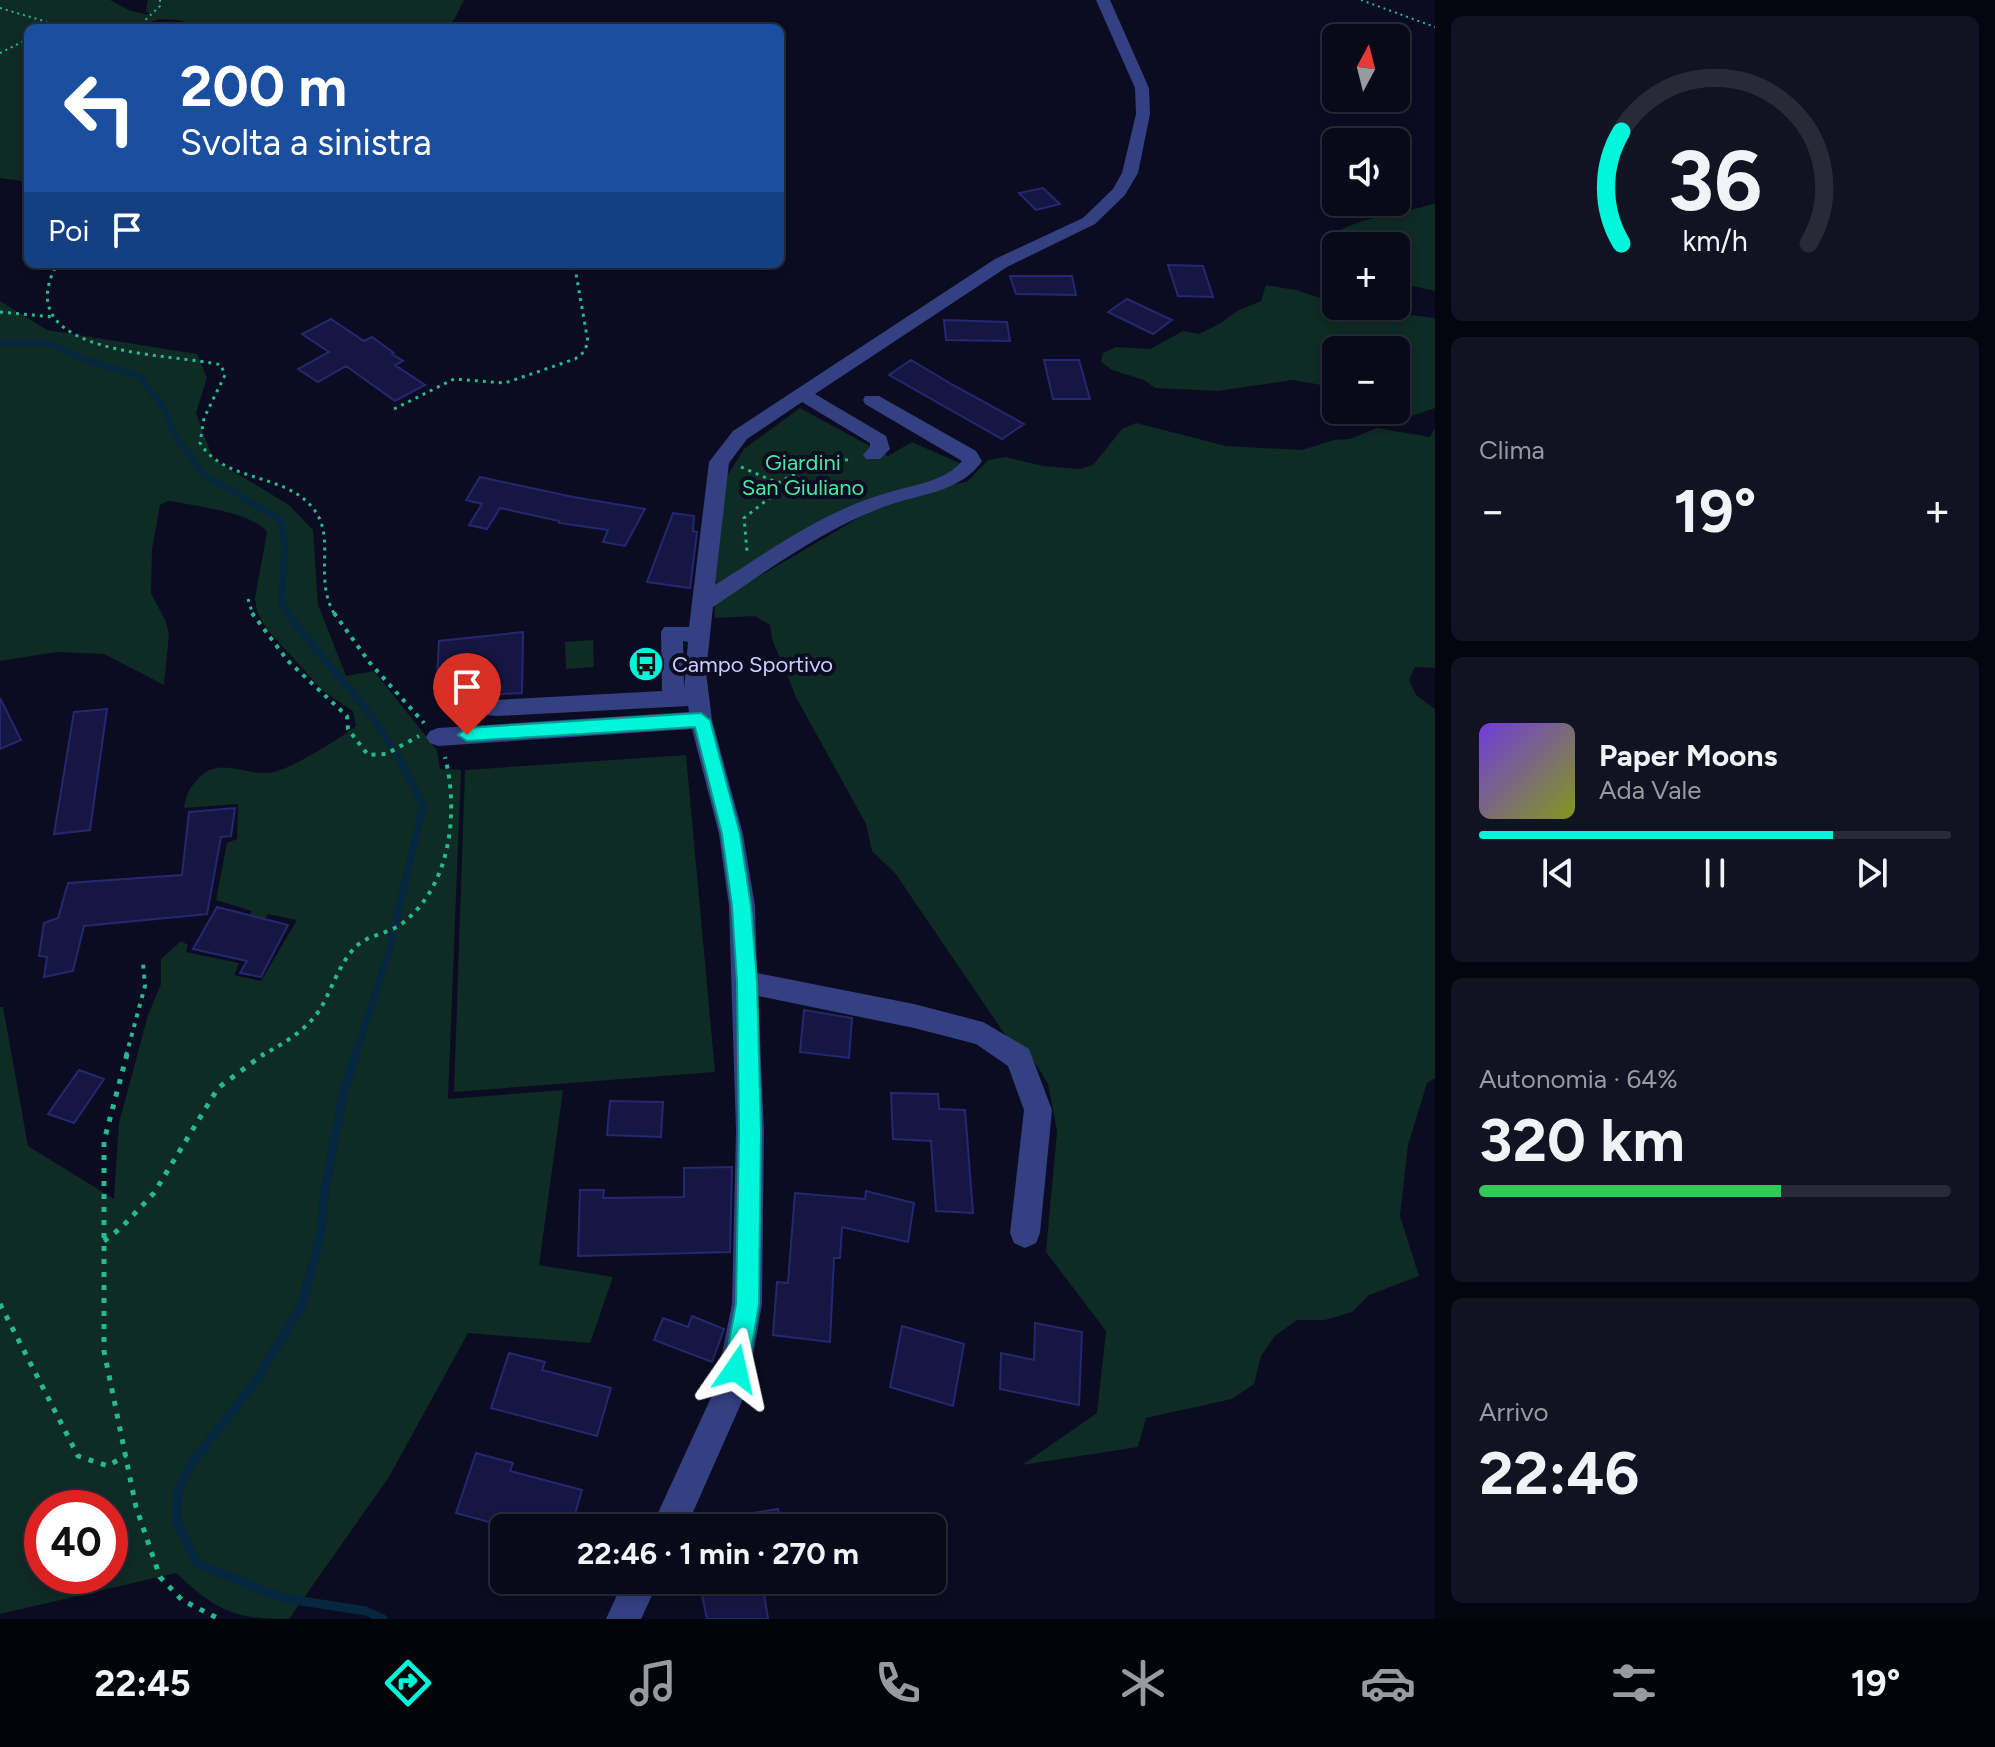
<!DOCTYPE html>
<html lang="it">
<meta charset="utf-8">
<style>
:root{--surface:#080919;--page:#111222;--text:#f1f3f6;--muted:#989aa2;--line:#292a38;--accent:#00f6da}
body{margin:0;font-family:Figtree,sans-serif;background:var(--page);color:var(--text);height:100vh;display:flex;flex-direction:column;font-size:30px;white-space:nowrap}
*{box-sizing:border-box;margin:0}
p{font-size:26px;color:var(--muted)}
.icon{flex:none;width:44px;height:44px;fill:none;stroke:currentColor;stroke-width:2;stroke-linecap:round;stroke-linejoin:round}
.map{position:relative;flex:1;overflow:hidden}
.sheet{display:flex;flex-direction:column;gap:16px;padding:16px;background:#04050e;width:560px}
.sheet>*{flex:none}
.top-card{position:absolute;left:24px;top:24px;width:760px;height:244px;border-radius:12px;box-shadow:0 4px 12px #0003,0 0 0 2px var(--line);background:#1a4fa0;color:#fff;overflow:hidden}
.needle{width:52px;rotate:7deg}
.fabs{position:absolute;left:1322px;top:24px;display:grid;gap:16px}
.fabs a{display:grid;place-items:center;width:88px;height:88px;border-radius:12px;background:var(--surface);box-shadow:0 4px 12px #0003,0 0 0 2px var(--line);font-size:40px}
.speed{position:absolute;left:24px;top:1490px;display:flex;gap:16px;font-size:40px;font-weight:700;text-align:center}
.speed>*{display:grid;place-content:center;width:104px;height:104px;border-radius:50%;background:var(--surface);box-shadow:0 4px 12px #0003,0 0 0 2px var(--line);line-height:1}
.speed .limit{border:12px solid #d22;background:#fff;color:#111}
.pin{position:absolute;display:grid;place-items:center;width:68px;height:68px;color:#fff;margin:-82px -34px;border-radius:50% 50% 50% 0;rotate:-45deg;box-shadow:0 0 8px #0007}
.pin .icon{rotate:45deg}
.me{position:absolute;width:88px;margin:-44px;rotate:11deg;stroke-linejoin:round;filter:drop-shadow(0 0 6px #0008)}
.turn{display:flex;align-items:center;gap:28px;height:168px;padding:0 24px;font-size:36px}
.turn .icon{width:104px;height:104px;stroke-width:2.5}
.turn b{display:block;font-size:56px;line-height:68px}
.then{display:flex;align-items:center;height:76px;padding:0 24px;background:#0003;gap:16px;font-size:30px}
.big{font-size:60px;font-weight:700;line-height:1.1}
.sheet .widget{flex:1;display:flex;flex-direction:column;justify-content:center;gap:12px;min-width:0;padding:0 28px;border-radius:12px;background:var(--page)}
.sheet .dial{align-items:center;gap:0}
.dial svg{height:208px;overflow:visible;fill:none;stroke:var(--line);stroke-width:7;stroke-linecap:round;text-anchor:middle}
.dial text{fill:var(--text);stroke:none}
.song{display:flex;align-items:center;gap:24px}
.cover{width:96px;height:96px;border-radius:12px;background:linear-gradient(135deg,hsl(260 70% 55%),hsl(70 70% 35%))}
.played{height:8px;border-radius:4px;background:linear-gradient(90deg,var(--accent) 75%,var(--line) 75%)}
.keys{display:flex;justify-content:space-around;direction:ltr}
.heat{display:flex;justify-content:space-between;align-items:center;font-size:44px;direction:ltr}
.charge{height:12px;border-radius:6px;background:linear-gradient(90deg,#34c759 64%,var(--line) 0)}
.trip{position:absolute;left:490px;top:1514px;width:456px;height:80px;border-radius:12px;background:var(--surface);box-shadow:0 4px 12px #0003,0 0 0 2px var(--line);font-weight:700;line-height:80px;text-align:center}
.tabs{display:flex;height:128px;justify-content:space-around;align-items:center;background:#03040a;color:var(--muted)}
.tabs .icon{width:56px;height:56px}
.tabs .active{color:var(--accent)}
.tabs b{font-size:36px;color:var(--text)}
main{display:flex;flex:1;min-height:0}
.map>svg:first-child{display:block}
</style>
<main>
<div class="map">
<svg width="1435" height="1619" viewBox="0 0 1435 1619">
<rect width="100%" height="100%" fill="#0b0c21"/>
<path fill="#0e2b24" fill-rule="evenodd" d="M0,0H110L131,11L149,15L146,10L148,0H464L454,20L443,28H203L179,20L158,19L138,28H28V182L0,178Z
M1435,203V291L1396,282V246H1336V250L1330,240C1343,218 1410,213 1435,203Z
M1266,285L1296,290L1336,303V306L1435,318V408L1409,417L1396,408V350H1336V394L1327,386L1293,380L1218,391L1155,388L1144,380L1112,370L1101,362L1103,353L1116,347L1150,349L1183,331L1199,334L1221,323L1237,311L1261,301Z
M0,301L47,330L197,354L207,378L196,413L213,459L289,505L313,530L318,604L346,676L374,671L437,750L440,769L461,770L448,1099L563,1090L539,1265L613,1277L590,1343L468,1333L389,1477L289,1619C233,1619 217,1611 176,1573L0,1614V1007H3L28,1146L114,1199L119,1123L148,1015L161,984V959L181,941L188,945L186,952L239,963L234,975L261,981L297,920L268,914L263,921L249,918L252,911L216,900L227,843L237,839L238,804L184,808C186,796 189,788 197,780C219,754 246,778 274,772C292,768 340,739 356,726L353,711L323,691L267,629L257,612L255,598L267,532C253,513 200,507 177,502L168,501L160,505L152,549L151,593L166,622L169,634L164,685L104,654L57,652L0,661ZM42,1508H110V1576H42Z
M800,408L888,456L912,442L966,466L944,480L876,500L714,593L727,476L744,449Z
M1136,423L1226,446L1302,450L1334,440L1350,439L1377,428L1430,437L1435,428V668L1415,667L1409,680L1416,695L1435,709V1078L1427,1083L1408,1145L1400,1216L1419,1276L1369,1295L1352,1312L1325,1320H1297L1275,1336L1261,1356L1254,1384L1232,1399L1146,1418L1138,1447L1022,1465L1097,1413L1106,1331L1046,1252L1057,1131L1048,1084L1036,1064L1004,1033L895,873L872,851L866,824L797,699L772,639L770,625L755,616L715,618L714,603L882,504L968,481L988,460L1006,457L1043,466L1079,469L1093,465L1122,429Z
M593,640L594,667L566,669L565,642Z
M686,755L715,1072L454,1092L465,770Z"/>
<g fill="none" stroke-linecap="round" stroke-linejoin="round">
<path stroke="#05273f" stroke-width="6" d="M0,343H49L86,360L139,376L163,406L174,434L204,475L281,520L285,548L281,603L289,615"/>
<path stroke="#05273f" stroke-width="7" d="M288,613C320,660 363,697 391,746
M355,1056L388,955L423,805L397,754"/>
<path stroke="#05273f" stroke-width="9" d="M356,1054L344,1090L325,1189L320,1237L302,1305L254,1384L192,1462L178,1491L176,1520L197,1564L282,1598L366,1611L383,1619"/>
</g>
<path fill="#161643" stroke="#262771" stroke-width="2" d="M1043,188L1060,204L1036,210L1019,193Z
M1168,265L1203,266L1213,297L1178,296Z
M1010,276H1072L1076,295L1016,294Z
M1127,299L1172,320L1153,334L1108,312Z
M331,319L364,341L372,337L394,353L392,354L403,361L395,365L425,385L395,401L346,366L318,382L298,369L329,352L302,334Z
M944,320L1007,322L1010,341L946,340Z
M911,360L953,385L1024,424L1002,439L889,375Z
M1044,360H1079L1090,399H1053Z
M480,477L573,497L645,509L625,546L603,542L608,530L559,523V521L500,508L487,529L469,525L482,504L466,500Z
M673,513L694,516L693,531L697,532L690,588L647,582Z
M523,632L522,693L480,695V674L437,676L439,641Z
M0,698L21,740L0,749Z
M107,709L90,830L54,834L74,712Z
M235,808L231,836L221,837L207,914L84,926L73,971L44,977L47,957L39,956L44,923L58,918L68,883L182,875L189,812Z
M217,907L288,925L261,977L240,973L247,961L193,949Z
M804,1010L852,1018L849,1058L800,1052Z
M79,1070L104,1079L74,1123L48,1114Z
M891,1093L938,1094L939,1109L965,1110L973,1213L936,1211L931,1141L893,1139Z
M610,1101L663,1102L661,1137L607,1135Z
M732,1167L730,1252L578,1256L580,1190H604L603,1198L684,1197V1168Z
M866,1191L914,1203L908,1242L842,1227L840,1258H834L830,1342L773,1335L777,1282L788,1283L795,1193L865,1199Z
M692,1316L724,1329L712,1362L654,1340L663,1318L688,1327Z
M1035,1323L1082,1332L1079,1405L1000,1389L1001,1353L1034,1360Z
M902,1326L964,1344L953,1406L890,1387Z
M509,1353L545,1362L542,1370L611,1388L597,1436L491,1408Z
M476,1453L513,1463L510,1471L582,1490L571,1528H511L456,1513Z
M778,1509L782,1528H721L720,1518Z
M699,1580H762L768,1619H707Z"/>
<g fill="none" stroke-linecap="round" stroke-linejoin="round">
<path stroke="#25b991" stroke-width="2" stroke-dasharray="2 4" stroke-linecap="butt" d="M1361,0L1435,27
M0,8L44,21L56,28
M41,28L52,25
M137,28L160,6V0
M0,53L28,39
M574,264L575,270
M54,270L57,264"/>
<path stroke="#25b991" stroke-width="3" stroke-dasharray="3 5" stroke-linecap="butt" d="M55,268C10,358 176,353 221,365L225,375L204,418L200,443C224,482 284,473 312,507C338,537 312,577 335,615
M0,312L54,317
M394,409L454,379L505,383L575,359L584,352L588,342L575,268
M741,467L778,483L772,496L744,518L747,551
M778,483L813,464L853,459
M248,599L253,615"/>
<path stroke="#25b991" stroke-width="4" stroke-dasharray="4 6" stroke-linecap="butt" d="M252,613L288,661L347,716L348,729L368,755L386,754L419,736
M334,613L370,663L424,723
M126,1056L145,986L143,963
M261,1056C284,1043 308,1030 322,1006C332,988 338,968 351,952C365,933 387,936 404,922C451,884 459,812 445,757"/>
<path stroke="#25b991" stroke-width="5" stroke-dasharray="5 8" stroke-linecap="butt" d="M127,1054L104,1141V1351L136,1507L160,1577L182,1600L219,1619
M104,1241L121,1228L154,1193L218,1088L264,1054
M0,1304L78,1456L108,1466L126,1455"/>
<path fill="#334183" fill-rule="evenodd" d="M1096,0H1110L1149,88L1150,114L1138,173L1125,195L1095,224L1007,267L815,394L886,436L890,449L880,459H866L863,455L870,447V443L802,402L747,439L729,463L715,585C770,550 827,509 890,492C913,485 946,481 962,461L865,404L863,400L865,396H879L976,451L982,461C962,490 927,493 895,503C830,524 770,569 713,607L706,672L712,720L743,834L755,906L757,973L914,1004L983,1022L1029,1049L1052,1110L1040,1233L1036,1243L1025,1248L1014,1243L1010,1233L1024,1110L1008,1066L976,1044L914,1028L758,996L764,1131L762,1304L747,1390L686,1528H651L715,1389L732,1304L736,1131L729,906L719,834L692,729L438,746L430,743L426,737L430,731L438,728L689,712L688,706L496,716C474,714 449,710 437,689L440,683L448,681L478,698L496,700L662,691L661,632L664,627H689L709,462L733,431L995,259L1083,218L1113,189L1122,173L1136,114L1135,88ZM683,641L688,642L684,689Z
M624,1580H659L641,1619H606Z"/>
</g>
<path fill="#00f6da" stroke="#00a08e" stroke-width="2" d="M701,713L710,720L740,834L751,906L757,982L761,1131L759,1304L748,1369L744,1378L736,1381L728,1378L724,1369L736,1304L739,1131L737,982L732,906L722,834L695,727L467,741L458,735L467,728Z"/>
<defs>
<symbol id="bus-disc" viewBox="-11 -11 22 22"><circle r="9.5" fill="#00f6da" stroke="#0b0c21"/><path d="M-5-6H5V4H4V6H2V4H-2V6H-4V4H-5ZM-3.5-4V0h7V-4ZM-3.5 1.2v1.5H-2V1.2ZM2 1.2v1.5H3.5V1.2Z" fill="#111"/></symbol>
</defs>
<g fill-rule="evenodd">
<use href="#bus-disc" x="626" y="644" width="40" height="40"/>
</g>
<g text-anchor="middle" stroke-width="8" stroke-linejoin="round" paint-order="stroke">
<g font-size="22" fill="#4ee7a1" stroke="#0b0c21">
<text x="803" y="470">Giardini<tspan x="803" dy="25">San Giuliano</tspan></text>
</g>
<g font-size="22" fill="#cbd0ff" stroke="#0b0c21" text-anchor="start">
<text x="672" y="672">Campo Sportivo</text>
</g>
</g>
</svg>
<div class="fabs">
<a><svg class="needle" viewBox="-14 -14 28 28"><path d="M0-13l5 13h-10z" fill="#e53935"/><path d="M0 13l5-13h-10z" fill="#989aa2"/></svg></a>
<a><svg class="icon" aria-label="sound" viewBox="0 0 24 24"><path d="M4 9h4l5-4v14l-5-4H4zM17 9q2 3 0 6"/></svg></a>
<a>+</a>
<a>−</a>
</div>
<div class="speed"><div class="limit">40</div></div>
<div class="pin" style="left:467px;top:735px;background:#d93025"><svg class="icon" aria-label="arrive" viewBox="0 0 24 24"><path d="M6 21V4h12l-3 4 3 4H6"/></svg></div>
<svg class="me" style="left:736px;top:1369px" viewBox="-20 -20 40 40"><path d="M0-17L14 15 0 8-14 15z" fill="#00f6da" stroke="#fff" stroke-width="4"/></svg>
<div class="trip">22:46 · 1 min · 270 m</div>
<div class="top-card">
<div class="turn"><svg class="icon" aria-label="left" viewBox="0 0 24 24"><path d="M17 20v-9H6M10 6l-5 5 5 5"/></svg><div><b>200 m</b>Svolta a sinistra</div></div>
<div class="then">Poi<svg class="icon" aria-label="arrive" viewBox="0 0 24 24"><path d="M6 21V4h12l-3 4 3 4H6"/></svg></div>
</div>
</div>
<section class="sheet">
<div class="widget dial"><svg viewBox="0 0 100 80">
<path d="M14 69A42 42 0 1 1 86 69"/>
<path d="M14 69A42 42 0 0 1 14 26" stroke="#00f6da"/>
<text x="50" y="56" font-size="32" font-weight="700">36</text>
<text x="50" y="72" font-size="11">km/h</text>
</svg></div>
<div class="widget"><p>Clima</p>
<div class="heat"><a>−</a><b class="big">19°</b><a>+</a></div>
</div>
<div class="widget">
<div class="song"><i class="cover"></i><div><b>Paper Moons</b><p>Ada Vale</p></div></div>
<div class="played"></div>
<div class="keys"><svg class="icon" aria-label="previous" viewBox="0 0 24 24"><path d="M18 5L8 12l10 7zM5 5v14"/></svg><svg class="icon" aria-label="pause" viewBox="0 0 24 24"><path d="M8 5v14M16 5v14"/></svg><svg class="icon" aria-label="next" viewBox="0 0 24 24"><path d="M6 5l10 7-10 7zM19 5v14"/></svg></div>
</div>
<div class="widget"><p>Autonomia · 64%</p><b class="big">320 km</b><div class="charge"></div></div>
<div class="widget"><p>Arrivo</p><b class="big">22:46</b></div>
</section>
</main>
<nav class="tabs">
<b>22:45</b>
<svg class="icon active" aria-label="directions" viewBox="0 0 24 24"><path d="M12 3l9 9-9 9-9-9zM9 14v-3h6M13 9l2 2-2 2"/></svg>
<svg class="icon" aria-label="music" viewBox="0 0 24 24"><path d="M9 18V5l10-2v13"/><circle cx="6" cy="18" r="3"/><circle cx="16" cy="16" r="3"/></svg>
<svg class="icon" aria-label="phone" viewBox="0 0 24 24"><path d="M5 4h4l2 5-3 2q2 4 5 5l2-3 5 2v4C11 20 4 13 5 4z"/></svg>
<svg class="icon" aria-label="climate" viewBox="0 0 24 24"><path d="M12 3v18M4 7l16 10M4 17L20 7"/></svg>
<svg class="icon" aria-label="car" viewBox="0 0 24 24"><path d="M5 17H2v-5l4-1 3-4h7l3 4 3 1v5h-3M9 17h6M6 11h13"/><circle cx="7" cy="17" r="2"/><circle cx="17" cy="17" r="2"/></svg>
<svg class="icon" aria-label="filters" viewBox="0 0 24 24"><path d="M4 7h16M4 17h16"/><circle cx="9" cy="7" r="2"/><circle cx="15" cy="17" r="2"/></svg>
<b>19°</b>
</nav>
